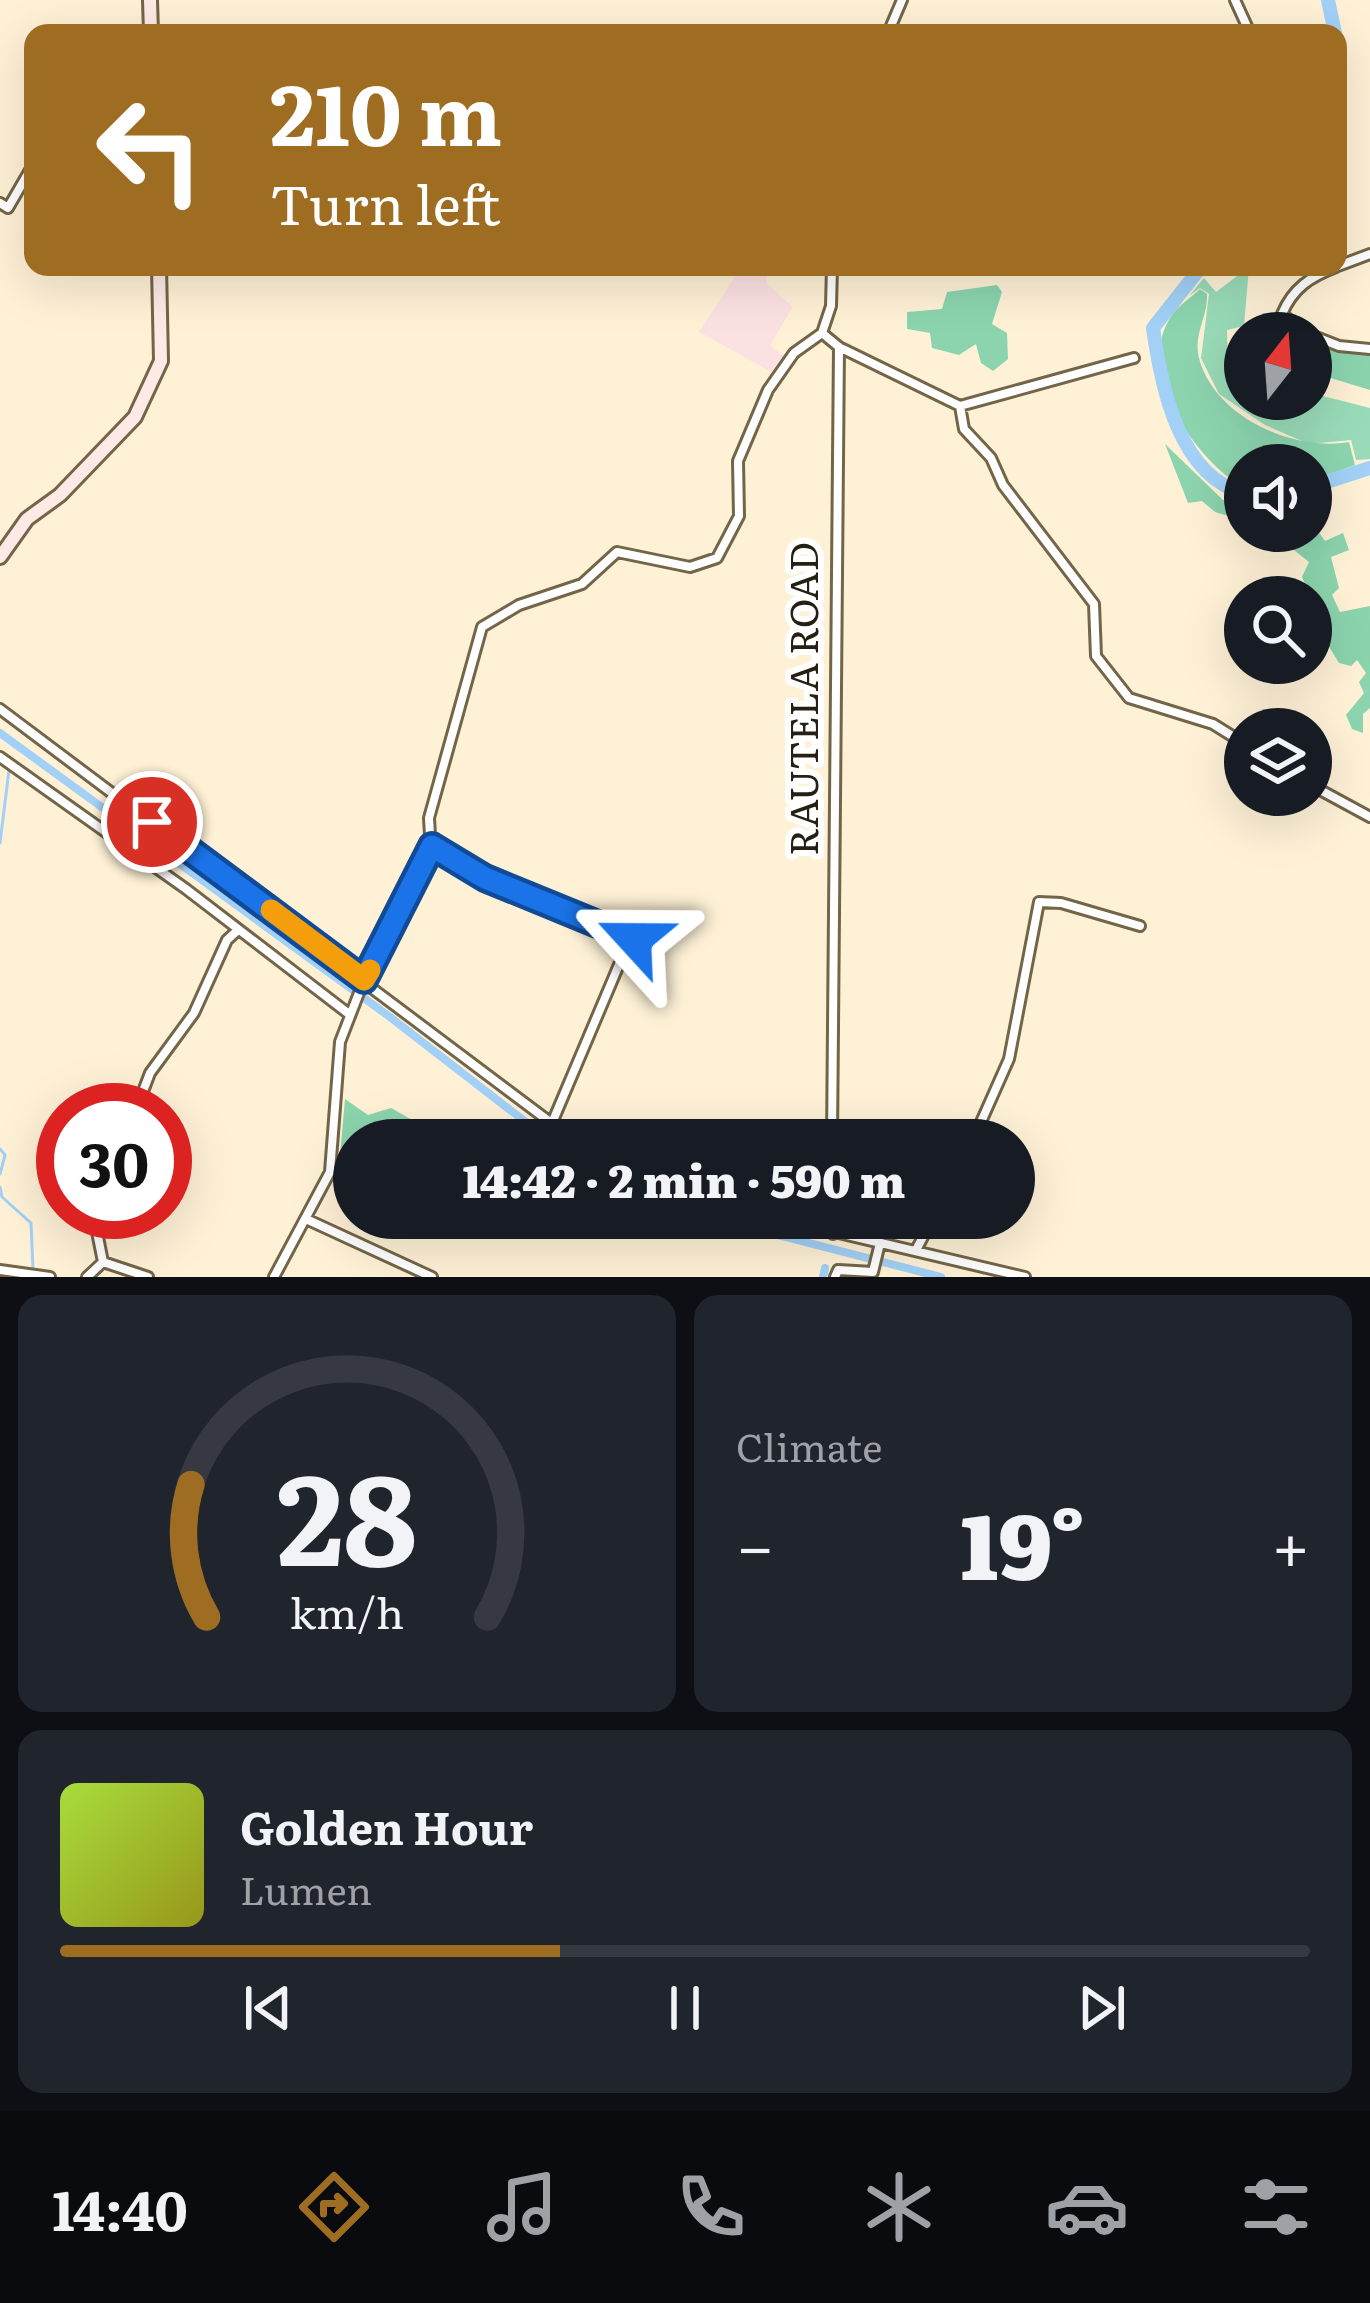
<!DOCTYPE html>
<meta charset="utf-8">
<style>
:root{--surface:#171b24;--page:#20242c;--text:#f1f3f6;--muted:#9ea1a6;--line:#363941;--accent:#9e6d21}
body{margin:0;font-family:Literata,serif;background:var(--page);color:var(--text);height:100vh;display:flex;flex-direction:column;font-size:45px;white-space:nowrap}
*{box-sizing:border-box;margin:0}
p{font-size:39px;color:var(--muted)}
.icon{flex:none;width:66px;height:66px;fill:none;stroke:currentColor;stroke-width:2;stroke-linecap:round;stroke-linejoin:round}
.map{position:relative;height:1277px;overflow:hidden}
.details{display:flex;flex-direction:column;gap:18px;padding:18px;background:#0d0f14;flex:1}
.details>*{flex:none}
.hud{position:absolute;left:24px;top:24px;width:1323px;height:252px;border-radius:24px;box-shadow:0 12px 48px #0002;background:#9e6d21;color:#fff;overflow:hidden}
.needle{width:78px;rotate:17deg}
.buttons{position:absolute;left:1224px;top:312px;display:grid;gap:24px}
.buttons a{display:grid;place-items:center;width:108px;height:108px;border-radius:50%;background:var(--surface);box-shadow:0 12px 48px #0002;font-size:60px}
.speed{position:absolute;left:36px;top:1083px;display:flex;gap:24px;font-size:60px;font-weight:700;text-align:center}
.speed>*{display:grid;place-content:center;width:156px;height:156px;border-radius:50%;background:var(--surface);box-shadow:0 12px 48px #0002;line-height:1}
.speed .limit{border:18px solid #d22;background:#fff;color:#111}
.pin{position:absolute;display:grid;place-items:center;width:102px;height:102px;color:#fff;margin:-51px;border:6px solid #fff;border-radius:50%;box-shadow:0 3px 12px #0007}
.me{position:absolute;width:132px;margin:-66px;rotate:294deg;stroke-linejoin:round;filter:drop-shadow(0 0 9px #0008)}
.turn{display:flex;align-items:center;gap:42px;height:252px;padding:0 48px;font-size:54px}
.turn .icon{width:156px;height:156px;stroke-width:2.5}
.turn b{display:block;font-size:84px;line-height:102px}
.big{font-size:90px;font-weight:800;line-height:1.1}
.details .widget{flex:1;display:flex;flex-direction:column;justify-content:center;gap:18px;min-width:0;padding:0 42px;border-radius:24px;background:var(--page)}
.details .dial{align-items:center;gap:0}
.dial svg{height:312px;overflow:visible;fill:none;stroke:var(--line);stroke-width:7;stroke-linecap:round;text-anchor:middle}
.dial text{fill:var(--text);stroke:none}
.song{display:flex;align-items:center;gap:36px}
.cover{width:144px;height:144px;border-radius:18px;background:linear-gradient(135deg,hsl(80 70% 55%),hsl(60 70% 35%))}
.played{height:12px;border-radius:6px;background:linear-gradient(90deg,var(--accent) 40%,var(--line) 40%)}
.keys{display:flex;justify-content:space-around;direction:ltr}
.heat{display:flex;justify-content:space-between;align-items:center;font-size:66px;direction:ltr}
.details .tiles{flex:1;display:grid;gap:18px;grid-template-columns:1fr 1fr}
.widget:last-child{grid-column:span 2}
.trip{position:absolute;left:333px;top:1119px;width:702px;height:120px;border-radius:60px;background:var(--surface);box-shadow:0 12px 48px #0002;font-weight:800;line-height:120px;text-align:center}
.tabs{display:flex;height:192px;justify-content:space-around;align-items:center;background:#090b0e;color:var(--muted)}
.tabs .icon{width:84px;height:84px}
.tabs .current{color:var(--accent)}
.tabs b{font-size:54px;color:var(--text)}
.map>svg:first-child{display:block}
</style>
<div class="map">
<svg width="1370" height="1277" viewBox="0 0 1370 1277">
<rect width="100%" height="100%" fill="#fef1d6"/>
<path fill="#fce1e2" d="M741,267H770L766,283L793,307L770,345L783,356L771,372L699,332Z"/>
<path fill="#99dbb8" d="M1249,267L1244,326L1227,330L1228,382H1245V399H1311V393L1370,408V459L1356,460L1351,440L1309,444L1265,425L1219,394L1201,358L1209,294L1200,288L1189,296L1204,278L1216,292Z"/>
<path fill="#8bd4ae" d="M997,285L1002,292L992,324L1007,333L1008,359L993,371L981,363L976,344L959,355L932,348L930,333L907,329V312L942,309L947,292Z
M1200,289L1207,294C1208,317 1193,334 1199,358C1214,417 1294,452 1349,442L1355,465L1311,481V465H1245L1241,486C1195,458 1133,371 1172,315C1179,305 1192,297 1200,289Z
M1311,339L1328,348L1370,352V390L1311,372Z
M1165,444L1223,500L1245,502V521L1215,512L1202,501L1188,503Z
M1311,518H1324L1313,524L1325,541L1343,533L1349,550L1331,557L1339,588L1332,595L1340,612L1370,606V708L1363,714V733L1352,729L1346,715L1364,693L1359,682L1366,673L1357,660L1351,666L1339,663L1325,640L1317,654H1311L1317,610L1302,577L1309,562L1284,542L1283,531H1311Z
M345,1099L368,1115L391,1108L414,1121L408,1140H354V1180L346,1178L351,1161L340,1156Z"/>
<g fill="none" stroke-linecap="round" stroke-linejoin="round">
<path stroke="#a2d0f6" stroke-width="3" d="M0,843L9,770
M0,1149L5,1155L0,1174
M0,1187L2,1197L31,1223L33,1269"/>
<path stroke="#a2d0f6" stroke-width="8" d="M0,733L390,1017L549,1140
M712,1218L941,1277
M823,1277L825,1268"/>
<path stroke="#a2d0f6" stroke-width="14" d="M1328,0L1335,33
M1201,267L1153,328C1161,385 1178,476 1245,494
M1311,487L1370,468"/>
<defs>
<path id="street" d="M1235,0L1250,33
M888,33L902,0
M0,203L8,208L33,165
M1338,266L1370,254
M822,333L839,347L960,406L1134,358
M822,333L831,306L832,267
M1307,333L1282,314C1293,288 1310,277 1336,267
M1311,335L1339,346L1370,349
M960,406L964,429L991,458L1003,485L1094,604L1096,656L1129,698L1213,724L1245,744
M0,709L574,1140
M0,757L186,889L349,1014
M1311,785L1370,817
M432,846L537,900L632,934L552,1123
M136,1110L150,1073L194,1013L227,940L238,930
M832,1140L839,347
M973,1140L1009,1059L1039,902L1061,903L1140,926
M93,1212L103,1262
M775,1218L1025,1277
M833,1218V1234
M306,1219L432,1277
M916,1250L933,1218
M0,1270L50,1277
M87,1277L103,1262L148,1277
M274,1277L330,1172L340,1042L364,980L431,852L429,818L482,627L519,605L582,584L617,552L690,567L717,558L739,516L738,461L768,390L794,353L822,333
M835,1277L838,1270L873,1272L880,1243"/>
<path id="secondary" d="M150,0L151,33
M0,557L27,519L60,495L135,417L161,361L159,267"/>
</defs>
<use href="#street" stroke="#736547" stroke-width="14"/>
<use href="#secondary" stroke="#736547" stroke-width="18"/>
<use href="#street" stroke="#fff" stroke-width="8"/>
<use href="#secondary" stroke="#fde9e5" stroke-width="12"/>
</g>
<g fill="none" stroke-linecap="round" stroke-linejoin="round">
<defs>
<path id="route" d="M152,822L364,980L432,846L485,878L634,939"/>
</defs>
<use href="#route" stroke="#114b97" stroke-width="30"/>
<use href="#route" stroke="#1a73e8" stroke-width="21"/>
<path stroke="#f59e0b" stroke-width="21" d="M271,910L364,980L370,970"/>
</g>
<g text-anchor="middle" stroke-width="12" stroke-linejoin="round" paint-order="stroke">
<g font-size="39" fill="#252013" stroke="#fff">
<text transform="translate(804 699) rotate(-90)" y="14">RAUTELA ROAD</text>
</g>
</g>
</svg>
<div class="buttons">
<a><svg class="needle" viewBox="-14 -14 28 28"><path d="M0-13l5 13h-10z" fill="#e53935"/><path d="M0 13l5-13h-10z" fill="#9ea1a6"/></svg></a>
<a><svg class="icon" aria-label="sound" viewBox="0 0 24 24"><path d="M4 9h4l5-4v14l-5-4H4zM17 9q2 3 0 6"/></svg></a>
<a><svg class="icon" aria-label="search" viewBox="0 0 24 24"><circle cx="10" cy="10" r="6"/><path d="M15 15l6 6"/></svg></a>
<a><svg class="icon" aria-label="layers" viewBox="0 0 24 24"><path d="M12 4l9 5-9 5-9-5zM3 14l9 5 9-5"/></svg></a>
</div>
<div class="speed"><div class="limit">30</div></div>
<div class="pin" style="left:152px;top:822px;background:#d93025"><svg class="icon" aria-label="arrive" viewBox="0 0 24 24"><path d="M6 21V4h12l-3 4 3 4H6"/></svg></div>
<svg class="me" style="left:634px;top:939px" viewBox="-20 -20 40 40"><path d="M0-17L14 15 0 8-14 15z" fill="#1a73e8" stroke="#fff" stroke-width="4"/></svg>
<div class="trip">14:42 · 2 min · 590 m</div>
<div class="hud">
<div class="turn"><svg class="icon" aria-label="left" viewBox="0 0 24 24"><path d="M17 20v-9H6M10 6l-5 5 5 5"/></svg><div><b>210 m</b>Turn left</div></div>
</div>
</div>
<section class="details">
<div class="tiles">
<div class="widget dial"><svg viewBox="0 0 100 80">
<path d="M14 69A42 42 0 1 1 86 69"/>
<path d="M14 69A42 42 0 0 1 10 35" stroke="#9e6d21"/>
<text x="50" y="56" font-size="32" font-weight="700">28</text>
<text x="50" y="72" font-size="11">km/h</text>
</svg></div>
<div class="widget"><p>Climate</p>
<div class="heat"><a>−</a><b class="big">19°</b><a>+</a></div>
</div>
<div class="widget">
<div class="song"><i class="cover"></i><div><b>Golden Hour</b><p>Lumen</p></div></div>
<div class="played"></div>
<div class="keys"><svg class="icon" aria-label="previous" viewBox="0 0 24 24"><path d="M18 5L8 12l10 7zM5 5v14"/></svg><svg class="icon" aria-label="pause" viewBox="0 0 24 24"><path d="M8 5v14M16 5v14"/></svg><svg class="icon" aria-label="next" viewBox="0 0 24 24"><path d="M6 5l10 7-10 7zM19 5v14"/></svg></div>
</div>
</div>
</section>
<nav class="tabs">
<b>14:40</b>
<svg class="icon current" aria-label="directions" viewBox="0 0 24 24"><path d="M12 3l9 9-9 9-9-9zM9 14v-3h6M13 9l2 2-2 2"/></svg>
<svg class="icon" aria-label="music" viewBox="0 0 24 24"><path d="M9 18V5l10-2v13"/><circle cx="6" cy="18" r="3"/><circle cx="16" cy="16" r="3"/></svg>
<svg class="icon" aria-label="phone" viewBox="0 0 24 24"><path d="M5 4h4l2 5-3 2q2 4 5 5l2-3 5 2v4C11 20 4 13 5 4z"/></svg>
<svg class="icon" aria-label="climate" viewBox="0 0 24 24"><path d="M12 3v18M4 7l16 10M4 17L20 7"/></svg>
<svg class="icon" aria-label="car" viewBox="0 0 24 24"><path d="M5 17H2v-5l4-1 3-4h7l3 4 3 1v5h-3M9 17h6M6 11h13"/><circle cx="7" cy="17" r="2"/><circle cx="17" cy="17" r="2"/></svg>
<svg class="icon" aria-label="filters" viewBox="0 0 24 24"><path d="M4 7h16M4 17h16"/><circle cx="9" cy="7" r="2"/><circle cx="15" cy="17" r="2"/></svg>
</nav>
